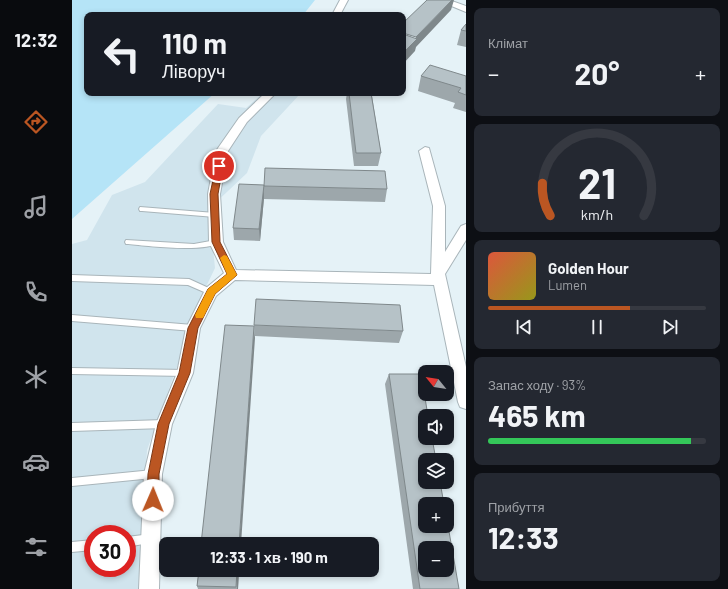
<!DOCTYPE html>
<html lang="uk">
<meta charset="utf-8">
<style>
:root{--surface:#171b24;--page:#242831;--text:#f1f3f6;--muted:#9ea1a6;--line:#363941;--accent:#bb5622}
body{margin:0;font-family:Barlow,sans-serif;background:var(--page);color:var(--text);height:100vh;display:flex;flex-direction:column;font-size:15px;white-space:nowrap}
*{box-sizing:border-box;margin:0}
p{font-size:13px;color:var(--muted)}
.icon{flex:none;width:22px;height:22px;fill:none;stroke:currentColor;stroke-width:2;stroke-linecap:round;stroke-linejoin:round}
.map{position:relative;flex:1;overflow:hidden}
.sheet{display:flex;flex-direction:column;gap:8px;padding:8px;background:#0d0f14;width:262px}
.sheet>*{flex:none}
.banner{position:absolute;left:12px;top:12px;width:322px;height:84px;border-radius:8px;box-shadow:0 2px 6px #0003;background:#171b24;color:var(--text);overflow:hidden}
.needle{width:26px;rotate:300deg}
.fabs{position:absolute;left:346px;top:365px;display:grid;gap:8px}
.fabs a{display:grid;place-items:center;width:36px;height:36px;border-radius:8px;background:var(--surface);box-shadow:0 2px 6px #0003;font-size:20px}
.speed{position:absolute;left:12px;top:525px;display:flex;gap:8px;font-size:20px;font-weight:700;text-align:center}
.speed>*{display:grid;place-content:center;width:52px;height:52px;border-radius:50%;background:var(--surface);box-shadow:0 2px 6px #0003;line-height:1}
.speed .limit{border:6px solid #d22;background:#fff;color:#111}
.pin{position:absolute;display:grid;place-items:center;width:34px;height:34px;color:#fff;margin:-17px;border:2px solid #fff;border-radius:50%;box-shadow:0 1px 4px #0007}
.me{position:absolute;width:44px;margin:-22px;rotate:1deg;stroke-linejoin:round;filter:drop-shadow(0 0 3px #0008)}
.turn{display:flex;align-items:center;gap:14px;height:84px;padding:0 12px;font-size:18px}
.turn .icon{width:52px;height:52px;stroke-width:2.5}
.turn b{display:block;font-size:28px;line-height:34px}
.big{font-size:30px;font-weight:700;line-height:1.1}
.sheet .tile{flex:1;display:flex;flex-direction:column;justify-content:center;gap:6px;min-width:0;padding:0 14px;border-radius:8px;background:var(--page)}
.sheet .dial{align-items:center;gap:0}
.dial svg{height:104px;overflow:visible;fill:none;stroke:var(--line);stroke-width:7;stroke-linecap:round;text-anchor:middle}
.dial text{fill:var(--text);stroke:none}
.song{display:flex;align-items:center;gap:12px}
.cover{width:48px;height:48px;border-radius:6px;background:linear-gradient(135deg,hsl(10 70% 55%),hsl(60 70% 35%))}
.played{height:4px;border-radius:2px;background:linear-gradient(90deg,var(--accent) 65%,var(--line) 65%)}
.keys{display:flex;justify-content:space-around;direction:ltr}
.heat{display:flex;justify-content:space-between;align-items:center;font-size:22px;direction:ltr}
.charge{height:6px;border-radius:3px;background:linear-gradient(90deg,#34c759 93%,var(--line) 0)}
.trip{position:absolute;left:87px;top:537px;width:220px;height:40px;border-radius:8px;background:var(--surface);box-shadow:0 2px 6px #0003;font-weight:700;line-height:40px;text-align:center}
main{display:flex;flex:1;min-height:0}
.tab-bar{display:flex;flex-direction:column;width:72px;justify-content:space-around;align-items:center;background:#090b0e;color:var(--muted)}
.tab-bar .icon{width:28px;height:28px}
.tab-bar .on{color:var(--accent)}
.tab-bar b{font-size:18px;color:var(--text)}
.map>svg:first-child{display:block}
</style>
<main>
<nav class="tab-bar">
<b>12:32</b>
<svg class="icon on" aria-label="directions" viewBox="0 0 24 24"><path d="M12 3l9 9-9 9-9-9zM9 14v-3h6M13 9l2 2-2 2"/></svg>
<svg class="icon" aria-label="music" viewBox="0 0 24 24"><path d="M9 18V5l10-2v13"/><circle cx="6" cy="18" r="3"/><circle cx="16" cy="16" r="3"/></svg>
<svg class="icon" aria-label="phone" viewBox="0 0 24 24"><path d="M5 4h4l2 5-3 2q2 4 5 5l2-3 5 2v4C11 20 4 13 5 4z"/></svg>
<svg class="icon" aria-label="climate" viewBox="0 0 24 24"><path d="M12 3v18M4 7l16 10M4 17L20 7"/></svg>
<svg class="icon" aria-label="car" viewBox="0 0 24 24"><path d="M5 17H2v-5l4-1 3-4h7l3 4 3 1v5h-3M9 17h6M6 11h13"/><circle cx="7" cy="17" r="2"/><circle cx="17" cy="17" r="2"/></svg>
<svg class="icon" aria-label="filters" viewBox="0 0 24 24"><path d="M4 7h16M4 17h16"/><circle cx="9" cy="7" r="2"/><circle cx="15" cy="17" r="2"/></svg>
</nav>
<div class="map">
<svg width="394" height="589" viewBox="0 0 394 589">
<rect width="100%" height="100%" fill="#e5f2f7"/>
<path fill="#d0e4ed" fill-rule="evenodd" d="M191,93H229L189,136L175,173L137,209L143,268L122,312L110,353L75,450L66,589H0V244L15,240L40,195L73,182L146,104L174,108ZM21,534H55V568H21Z"/>
<path fill="#b5e4f7" d="M0,0H243L231,15H15V93H171L169,96L143,93L0,219Z"/>
<g fill="none" stroke-linecap="round" stroke-linejoin="round">
<defs>
<path id="service" d="M68,207L143,213L146,215L143,217L70,211H68L67,209Z
M54,240L122,244L144,240L147,242C136,253 74,246 56,244H54L53,242Z
M0,275L117,279L141,290L142,292L141,294L139,295L116,285L0,281Z
M0,315L121,325L124,326L125,328L124,330L121,331L0,321Z
M0,368L113,370L116,371L117,373L116,375L113,376L0,374Z
M92,420L95,421L96,424L95,427L92,428L0,431V423Z
M81,470L84,471L85,474L84,477L81,478L0,486V478Z
M79,534L82,536L84,539L82,542L55,547V537Z
M21,540V550L0,552V542Z"/>
<path id="minor" d="M268,0H276L268,15H260Z
M365,0H377L394,6V12Z
M193,93H204L175,122L156,151L148,194L151,242L164,270L359,274L361,206L347,151L353,147L357,148L373,206V252L389,226L394,224V240L373,274L394,367V409L388,407L386,402L362,285L163,280L144,296L128,328L121,373L100,424L90,474L87,589H67L72,474L84,424L105,373L114,328L134,288L152,273L137,242L136,194L144,151L167,118Z"/>
</defs>
<use href="#service" stroke="#a9b5ba" stroke-width="2"/>
<use href="#minor" stroke="#a9b5ba" stroke-width="2"/>
<use href="#service" fill="#fff" fill-rule="evenodd"/>
<use href="#minor" fill="#fff" fill-rule="evenodd"/>
</g>
<path fill="#9da7ab" d="M394,24V47L385,45L389,30Z
M349,76H394V112L381,108L383,103L346,91Z
M275,93L300,96L309,153L306,166H282L274,99Z
M192,185V198L188,241L162,240L161,228Z
M192,186L315,189L313,202L192,199Z
M182,325L331,331L327,343L183,336Z
M317,374L387,589H341L313,384Z
M127,570H167L166,589H126L125,586Z"/>
<path fill="#7f888b" d="M380,0H382L379,10L344,47L343,51L331,64V53L343,41L344,37Z
M192,185V198L188,241L187,229Z
M182,326L183,338L169,544H167Z
M165,570H167L166,589H165Z"/>
<path fill="#b6c2c7" stroke="#7f888b" fill-rule="evenodd" d="M355,0H380L344,37L331,33V23Z
M394,24V31L389,30Z
M331,34L345,39L331,53Z
M358,65L394,76V95L386,92L389,88L349,76Z
M277,93H299L309,153H284Z
M193,168L313,171L315,189L192,186Z
M167,184L192,185L187,229L161,228Z
M184,299L328,305L331,331L182,325Z
M153,325L182,326L167,544H129Z
M317,374H349L356,416H353V438H360L364,460H353V482H368L372,504H353V526H375V520L387,589H348ZM353,548H375V570H353Z
M127,570H165L164,587L125,586Z"/>
<path fill="#bb5622" stroke="#7a3816" d="M147,163L151,166L146,194L148,242L165,275L143,294L126,328L118,373L97,424L87,474V500L85,504L81,506L77,504L75,500L76,474L86,424L107,373L116,328L136,289L155,274L140,242L138,194L144,166Z"/>
<path fill="#f59e0b" d="M152,255L155,256L165,275L143,294L131,318H124L123,315L136,289L155,274L148,258Z"/>
</svg>
<div class="fabs">
<a><svg class="needle" viewBox="-14 -14 28 28"><path d="M0-13l5 13h-10z" fill="#e53935"/><path d="M0 13l5-13h-10z" fill="#9ea1a6"/></svg></a>
<a><svg class="icon" aria-label="sound" viewBox="0 0 24 24"><path d="M4 9h4l5-4v14l-5-4H4zM17 9q2 3 0 6"/></svg></a>
<a><svg class="icon" aria-label="layers" viewBox="0 0 24 24"><path d="M12 4l9 5-9 5-9-5zM3 14l9 5 9-5"/></svg></a>
<a>+</a>
<a>−</a>
</div>
<div class="speed"><div class="limit">30</div></div>
<div class="pin" style="left:147px;top:166px;background:#d93025"><svg class="icon" aria-label="arrive" viewBox="0 0 24 24"><path d="M6 21V4h12l-3 4 3 4H6"/></svg></div>
<svg class="me" style="left:81px;top:500px" viewBox="-20 -20 40 40"><circle r="19" fill="#fff"/><path d="M0-13L10 11 0 6-10 11z" fill="#bb5622"/></svg>
<div class="trip">12:33 · 1 хв · 190 m</div>
<div class="banner">
<div class="turn"><svg class="icon" aria-label="left" viewBox="0 0 24 24"><path d="M17 20v-9H6M10 6l-5 5 5 5"/></svg><div><b>110 m</b>Ліворуч</div></div>
</div>
</div>
<section class="sheet">
<div class="tile"><p>Клімат</p>
<div class="heat"><a>−</a><b class="big">20°</b><a>+</a></div>
</div>
<div class="tile dial"><svg viewBox="0 0 100 80">
<path d="M14 69A42 42 0 1 1 86 69"/>
<path d="M14 69A42 42 0 0 1 8 44" stroke="#bb5622"/>
<text x="50" y="56" font-size="32" font-weight="700">21</text>
<text x="50" y="72" font-size="11">km/h</text>
</svg></div>
<div class="tile">
<div class="song"><i class="cover"></i><div><b>Golden Hour</b><p>Lumen</p></div></div>
<div class="played"></div>
<div class="keys"><svg class="icon" aria-label="previous" viewBox="0 0 24 24"><path d="M18 5L8 12l10 7zM5 5v14"/></svg><svg class="icon" aria-label="pause" viewBox="0 0 24 24"><path d="M8 5v14M16 5v14"/></svg><svg class="icon" aria-label="next" viewBox="0 0 24 24"><path d="M6 5l10 7-10 7zM19 5v14"/></svg></div>
</div>
<div class="tile"><p>Запас ходу · 93%</p><b class="big">465 km</b><div class="charge"></div></div>
<div class="tile"><p>Прибуття</p><b class="big">12:33</b></div>
</section>
</main>
